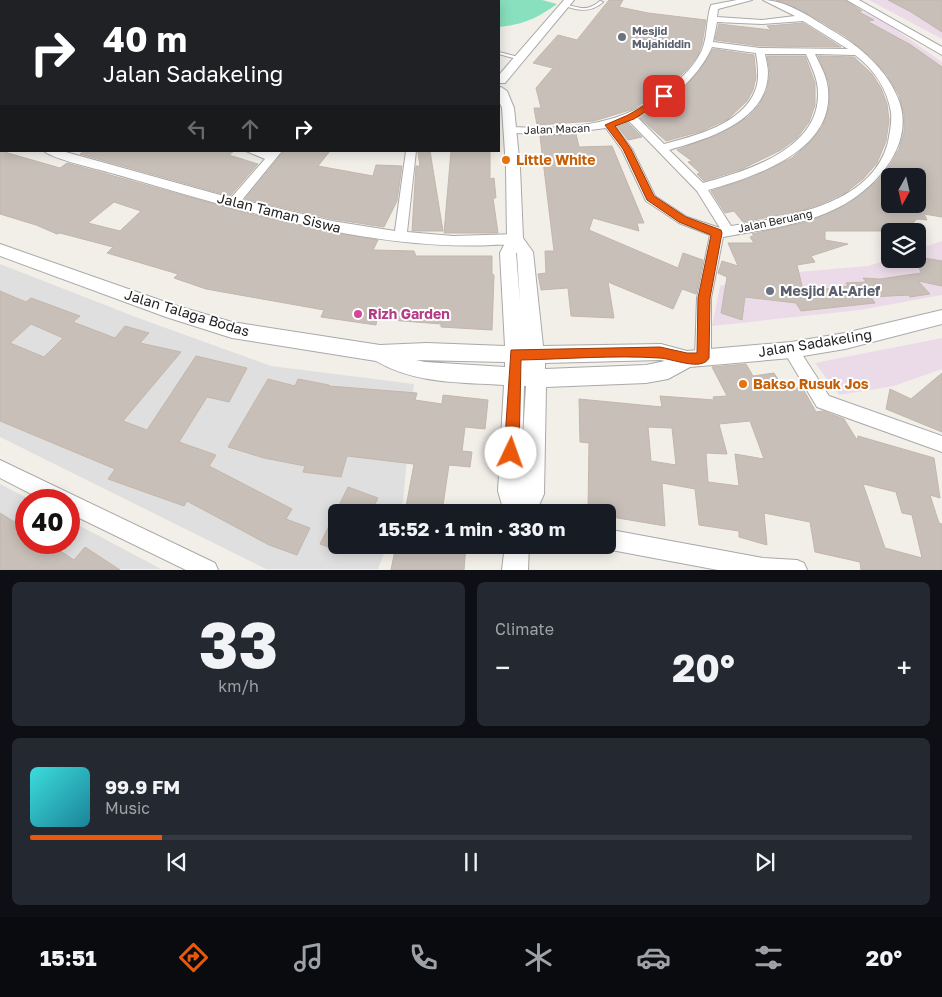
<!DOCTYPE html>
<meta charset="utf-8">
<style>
:root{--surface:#171b24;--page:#242831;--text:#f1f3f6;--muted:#9ea1a6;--line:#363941;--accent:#ea580c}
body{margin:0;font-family:"Golos Text",sans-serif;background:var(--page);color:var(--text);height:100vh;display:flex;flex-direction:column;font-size:19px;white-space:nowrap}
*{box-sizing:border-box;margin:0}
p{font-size:16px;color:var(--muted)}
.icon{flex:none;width:28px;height:28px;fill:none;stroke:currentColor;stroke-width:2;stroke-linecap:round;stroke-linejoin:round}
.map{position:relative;height:570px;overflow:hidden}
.side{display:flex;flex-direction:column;gap:12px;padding:12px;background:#0d0f14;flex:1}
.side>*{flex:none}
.guide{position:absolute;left:0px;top:0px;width:500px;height:152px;box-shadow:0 2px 12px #0003;background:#202124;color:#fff;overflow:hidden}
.needle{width:32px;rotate:188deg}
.controls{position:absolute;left:881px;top:168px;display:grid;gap:10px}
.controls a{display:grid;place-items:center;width:45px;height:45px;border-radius:8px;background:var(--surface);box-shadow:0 2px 12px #0003;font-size:25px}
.speed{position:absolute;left:15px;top:489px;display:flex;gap:10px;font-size:25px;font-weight:700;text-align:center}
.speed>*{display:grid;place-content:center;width:65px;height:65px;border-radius:50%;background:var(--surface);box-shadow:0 2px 12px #0003;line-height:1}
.speed .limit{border:8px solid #d22;background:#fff;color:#111}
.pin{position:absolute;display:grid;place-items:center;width:42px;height:42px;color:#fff;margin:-21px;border-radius:10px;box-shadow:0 2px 8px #0006}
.me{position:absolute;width:55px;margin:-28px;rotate:3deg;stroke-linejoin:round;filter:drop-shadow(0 0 4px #0008)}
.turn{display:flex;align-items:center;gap:18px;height:105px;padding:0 20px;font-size:22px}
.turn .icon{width:65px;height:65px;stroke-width:2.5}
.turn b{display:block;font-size:35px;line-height:42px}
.lanes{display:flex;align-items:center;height:48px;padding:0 20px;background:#0003;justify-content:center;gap:25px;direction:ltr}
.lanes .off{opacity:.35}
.big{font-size:38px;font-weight:700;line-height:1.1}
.side .widget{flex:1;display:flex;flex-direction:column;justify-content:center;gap:8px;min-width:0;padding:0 18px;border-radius:8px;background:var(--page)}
.side .dial{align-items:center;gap:0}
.dial b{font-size:65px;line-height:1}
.song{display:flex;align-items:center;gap:15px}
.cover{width:60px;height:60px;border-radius:8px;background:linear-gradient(135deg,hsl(180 70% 55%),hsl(190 70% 35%))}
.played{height:5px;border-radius:2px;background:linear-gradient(90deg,var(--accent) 15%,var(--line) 15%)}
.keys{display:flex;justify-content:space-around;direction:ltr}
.heat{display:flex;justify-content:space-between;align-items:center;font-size:28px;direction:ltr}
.side .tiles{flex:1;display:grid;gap:12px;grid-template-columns:1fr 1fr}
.widget:last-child{grid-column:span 2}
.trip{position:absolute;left:328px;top:504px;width:288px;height:50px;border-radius:8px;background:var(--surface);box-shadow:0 2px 12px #0003;font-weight:700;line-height:50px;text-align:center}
.menu{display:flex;height:80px;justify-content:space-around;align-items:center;background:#090b0e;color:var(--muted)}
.menu .icon{width:35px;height:35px}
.menu .on{color:var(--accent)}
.menu b{font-size:22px;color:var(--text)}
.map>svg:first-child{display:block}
</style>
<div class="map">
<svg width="942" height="570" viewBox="0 0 942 570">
<rect width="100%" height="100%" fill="#f2efe9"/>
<path fill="#e0dfdf" d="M0,264L141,319L271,366L414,384L403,501L399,512H336V545H387L378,569H266L0,437Z
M0,484L31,500H26V542H69V520L161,569H0Z"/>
<path fill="#ebdbe8" d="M869,0H923L942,9V39Z
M847,3L885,22L942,62V102Z
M942,241V295L860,310L712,326L720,286L763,275L868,266L890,259H918V249Z
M942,338V369L894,386L839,395L815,363Z"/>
<path fill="#88e0be" d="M435,0H542L557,4C538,18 522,25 499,27V1H433Z"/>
<path fill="#c7bfb8" stroke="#c4b6ab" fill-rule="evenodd" d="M609,0H623L619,7L648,13L706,20L702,44L698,55L687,69L669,87L633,109L594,121L537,125L534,108H541L536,88L553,68L533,63L558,35L577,40Z
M776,0H845L862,11H857L874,20L867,21L911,45L942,67V217L924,214L927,220L917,219L905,231H825V240L848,244L811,256L815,262L797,265L803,290L814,288L816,290L848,286L846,283L866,282L863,278L880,279L921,273L916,259L918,257L942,261V286L918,281L930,294L910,297L908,295L871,297L875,303L801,311L796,303L745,297L742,320L721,313L727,277L718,273L722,261L738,266L728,243H754L750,237L754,236L752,234L807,222L849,203L878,180L890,165L899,149L904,132V114L899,95L887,75L872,58L845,36L810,15ZM890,176H918V204H890Z
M888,0H942V32L911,12Z
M803,23L841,47L760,46L715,40L719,24L771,30L767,26Z
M713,49L754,55L756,77L753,90L747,101L728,119L702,131L666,141L640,118L661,106L682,90L700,70Z
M767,56H805L815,83V105L809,122L797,138L781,150L742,169L704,181L697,174L700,173L688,162L692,161L677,150L717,135L748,117L759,105L767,90L770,73Z
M818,56L854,57L872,74L881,88L887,104L889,120L886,141L877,163L863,179L845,193L823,203L800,211L743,222L734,211L725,213L711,191L750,178L792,158L809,143L822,127L829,107V83Z
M628,123L642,137L628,140L617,126Z
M576,134L579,147L612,146L644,223H637L639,231L593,218L589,230L678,268L683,253L703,260L696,294L682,289L673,309L608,282L614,318L571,316L568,288L541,290L538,274L546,273L545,251H554L540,136Z
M0,149L1,151L60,168L67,163L254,215L378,240L373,250L414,251L416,256H492V274L494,275L492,330L441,327V324L377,319L376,325L321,317L324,310L206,289L174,278L178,274L107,253L113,247L60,233L57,234L36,225L0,214ZM114,202L141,211L120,231L88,223Z
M84,151H234L229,155L258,164L230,196L80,154Z
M284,151H330L318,166L373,176L376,165L402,166L397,201L384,227L332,219L245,199Z
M430,151L443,231H412L416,166H420L418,152Z
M451,151H490V179L494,178L496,198H493L498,233H444Z
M0,291L26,302L31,298L61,309L80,316L73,322L115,338L125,326L149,333L140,343L181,352L123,421L147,430L196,356L247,368L229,402L207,397L179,442L216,455L209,466L292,509L286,519L310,528L297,555L269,545L187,501L184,506L108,479L115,469L0,421ZM31,324L63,338L44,357L10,343Z
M746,364L753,376L774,373L784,389L802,387L816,412L823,411L844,419L857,440L858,436L934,458L940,498L930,495L939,523L942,524V570H861L860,562L815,552L810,522L764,513L767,545L739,537V531L699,525L695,489L662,483L665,526L606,516V512H588L589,443L580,442L579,399L662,407L660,396L714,400L713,397L727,396L712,367ZM750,421L764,459L735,454L739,486L708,482L706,453L727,454L719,424ZM648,427L672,428L676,465L651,461ZM863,484L896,492L902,513L912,515L922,558L885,548Z
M942,373V432L886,409L890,389L911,399Z
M268,379L295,386L298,379L329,385V386L417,393L415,400L442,404L443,395L488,400L485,429L465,427L462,451L472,452L470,467L449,465L442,512H405L414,464L347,456L341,477L303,472L305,466L264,458L228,447Z
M348,487L378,498L371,512H336V550L320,544Z
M0,513L26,529V542H47L74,560L85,547L120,570H0Z
M396,545H466L464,570H391Z"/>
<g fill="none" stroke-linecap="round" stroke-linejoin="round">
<defs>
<path id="service" d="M600,1L603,2C591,13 577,11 563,5L565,4C580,8 587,12 600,1Z
M499,52L522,58V59L520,60L499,54Z"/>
<path id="minor" d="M737,0H752L718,9L717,17L762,20L795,16L763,0C788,0 814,20 835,32C860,47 885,68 897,96C919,144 873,192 833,210C799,226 760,230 723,237L711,298V358L708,363L703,365L698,363L695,358L697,298L710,235L679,223L646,201L622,150L606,128L557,134L511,133L506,130L511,127C569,130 623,126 670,88C683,77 695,65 702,50C708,36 706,19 711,5ZM803,21L848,49L760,48L713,42L717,22L762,24ZM712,47L756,53C758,66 760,79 755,91C742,124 695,136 664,144L637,117C668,104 698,78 712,47ZM765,54H806C810,63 815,73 817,83C828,146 751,170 703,183L669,150C707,139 767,122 768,73C768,67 766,60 765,54ZM815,54L855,55C874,69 887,89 891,112C892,123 890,131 888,142C872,206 785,217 731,226L708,190C757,176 840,149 827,83C825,73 819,63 815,54ZM629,121L697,191L720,228L687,217L655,196L632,149L614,125Z
M0,40L1,41V47L0,46Z
M0,134H1V140H0Z
M44,151H62L231,198L265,159L246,151H282L242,200L332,221L395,231L406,151H416L407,232L453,236L515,234L521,239C517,247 501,244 493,245C369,251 235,209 115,174C101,170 52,159 44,151Z
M791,344L796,345L829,396L942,436V452L817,407L783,350L786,345Z
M0,460L215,563L218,570H186L69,513V500H43L0,478Z
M606,529L763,558L797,560L804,563L807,570H718L606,549L599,545H606Z"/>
<path id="tertiary" d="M236,0H249L250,1H237Z
M564,0H574L505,83H499V75Z
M847,0H859L942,47V55Z
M0,50H1V56H0Z
M501,87L507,91L514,108L520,168L523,238L533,252L543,346L661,344L687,351L791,342L845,333L942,310V324L845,349L791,358L690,367L668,379L646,383L546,387L544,494L536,512H504L498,491L504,385C460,382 415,384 376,361L232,338L166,317L0,256V244L174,305L232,322L380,345L427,343L505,346L500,253L507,239L506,168L502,108L499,101V88ZM516,253H517L520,302ZM416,360L505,362V367L425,362ZM661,360L665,361L646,365L545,369V363ZM524,386H526L522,452Z
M505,545H529L528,570H502Z"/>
</defs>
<use href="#service" stroke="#a9a9a9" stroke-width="2"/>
<use href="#minor" stroke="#a9a9a9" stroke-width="2"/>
<use href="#tertiary" stroke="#a9a9a9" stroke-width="2"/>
<use href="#service" fill="#fff" fill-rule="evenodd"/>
<use href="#minor" fill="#fff" fill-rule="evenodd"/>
<use href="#tertiary" fill="#fff" fill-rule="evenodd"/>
</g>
<path fill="#ea580c" stroke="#983908" d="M664,94L668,96L667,98L634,119L615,126L631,149L654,196L686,217L721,230L722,233L710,298L709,358C702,372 671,358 659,358C614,355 567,359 521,360L519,453L516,458L511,460L506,458L504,453L511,350L660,347L687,353H697L698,298L711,235L679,222L647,200L623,149L605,125L628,115Z"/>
<g fill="#6b7280" stroke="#fff" stroke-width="2">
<circle cx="622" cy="37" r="5"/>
<circle cx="770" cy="291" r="5"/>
</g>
<g fill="#e8710a" stroke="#fff" stroke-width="2">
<circle cx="506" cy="160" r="5"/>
<circle cx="743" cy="384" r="5"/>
</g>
<circle fill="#d1479c" stroke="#fff" stroke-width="2" cx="358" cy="314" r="5"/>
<g text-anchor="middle" stroke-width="4" stroke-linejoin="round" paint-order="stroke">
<g font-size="11" font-weight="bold" fill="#5b616d" stroke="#fff" text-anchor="start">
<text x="632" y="35">Mesjid<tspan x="632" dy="13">Mujahiddin</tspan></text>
</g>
<g font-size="11" fill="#222" stroke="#fff">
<text transform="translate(557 129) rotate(-2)" y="4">Jalan Macan</text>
<text transform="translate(775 221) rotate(-12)" y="4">Jalan Beruang</text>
</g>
<g font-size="14" font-weight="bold" fill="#c56008" stroke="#fff" text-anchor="start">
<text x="516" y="165">Little White</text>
<text x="753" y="389">Bakso Rusuk Jos</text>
</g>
<g font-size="14" fill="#222" stroke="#fff">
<text transform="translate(279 213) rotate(14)" y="5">Jalan Taman Siswa</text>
<text transform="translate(187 313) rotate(17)" y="5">Jalan Talaga Bodas</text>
<text transform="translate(815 343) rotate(-9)" y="5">Jalan Sadakeling</text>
</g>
<g font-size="14" font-weight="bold" fill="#5b616d" stroke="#fff" text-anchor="start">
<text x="780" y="296">Mesjid Al-Arief</text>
</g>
<g font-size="14" font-weight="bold" fill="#b23c85" stroke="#fff" text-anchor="start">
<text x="368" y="319">Rizh Garden</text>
</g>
</g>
</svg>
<div class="controls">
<a><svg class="needle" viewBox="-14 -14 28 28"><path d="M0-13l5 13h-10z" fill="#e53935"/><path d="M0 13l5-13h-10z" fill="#9ea1a6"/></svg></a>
<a><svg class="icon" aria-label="layers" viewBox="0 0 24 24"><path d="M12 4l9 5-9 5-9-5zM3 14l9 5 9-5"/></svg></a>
</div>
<div class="speed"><div class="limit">40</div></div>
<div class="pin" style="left:664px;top:96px;background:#d93025"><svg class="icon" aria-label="arrive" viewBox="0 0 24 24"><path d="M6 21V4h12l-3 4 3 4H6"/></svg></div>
<svg class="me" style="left:511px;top:453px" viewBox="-20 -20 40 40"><circle r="19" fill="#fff"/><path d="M0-13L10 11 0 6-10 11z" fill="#ea580c"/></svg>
<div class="trip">15:52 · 1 min · 330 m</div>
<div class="guide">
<div class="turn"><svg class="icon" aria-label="right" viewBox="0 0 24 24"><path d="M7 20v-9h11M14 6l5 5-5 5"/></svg><div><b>40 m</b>Jalan Sadakeling</div></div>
<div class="lanes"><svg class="icon off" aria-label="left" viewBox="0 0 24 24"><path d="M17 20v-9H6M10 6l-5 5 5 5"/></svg><svg class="icon off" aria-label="ahead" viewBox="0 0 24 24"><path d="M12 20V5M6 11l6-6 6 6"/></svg><svg class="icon" aria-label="right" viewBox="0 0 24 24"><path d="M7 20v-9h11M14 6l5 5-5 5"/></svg></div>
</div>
</div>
<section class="side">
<div class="tiles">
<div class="widget dial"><b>33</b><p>km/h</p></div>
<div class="widget"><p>Climate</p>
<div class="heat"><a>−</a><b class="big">20°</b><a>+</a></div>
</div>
<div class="widget">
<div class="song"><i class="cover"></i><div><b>99.9 FM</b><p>Music</p></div></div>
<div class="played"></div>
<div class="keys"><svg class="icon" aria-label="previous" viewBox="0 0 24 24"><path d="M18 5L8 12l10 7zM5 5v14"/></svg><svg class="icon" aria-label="pause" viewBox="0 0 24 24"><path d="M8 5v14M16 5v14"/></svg><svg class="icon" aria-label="next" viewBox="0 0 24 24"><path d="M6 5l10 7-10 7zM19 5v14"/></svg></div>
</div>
</div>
</section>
<nav class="menu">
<b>15:51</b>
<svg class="icon on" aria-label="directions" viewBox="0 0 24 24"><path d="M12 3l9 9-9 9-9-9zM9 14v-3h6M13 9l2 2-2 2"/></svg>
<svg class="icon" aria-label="music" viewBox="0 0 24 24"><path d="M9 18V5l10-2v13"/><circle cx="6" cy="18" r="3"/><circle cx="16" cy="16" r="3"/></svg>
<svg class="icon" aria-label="phone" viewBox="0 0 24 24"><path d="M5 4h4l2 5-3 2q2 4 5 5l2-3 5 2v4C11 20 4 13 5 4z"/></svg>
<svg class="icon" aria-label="climate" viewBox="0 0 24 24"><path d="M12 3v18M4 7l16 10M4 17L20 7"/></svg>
<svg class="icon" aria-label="car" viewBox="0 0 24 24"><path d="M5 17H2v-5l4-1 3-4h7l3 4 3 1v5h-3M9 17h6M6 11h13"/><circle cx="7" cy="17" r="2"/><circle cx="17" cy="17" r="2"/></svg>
<svg class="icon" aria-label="filters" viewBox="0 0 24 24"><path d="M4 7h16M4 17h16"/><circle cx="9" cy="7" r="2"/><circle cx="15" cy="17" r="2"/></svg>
<b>20°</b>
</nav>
